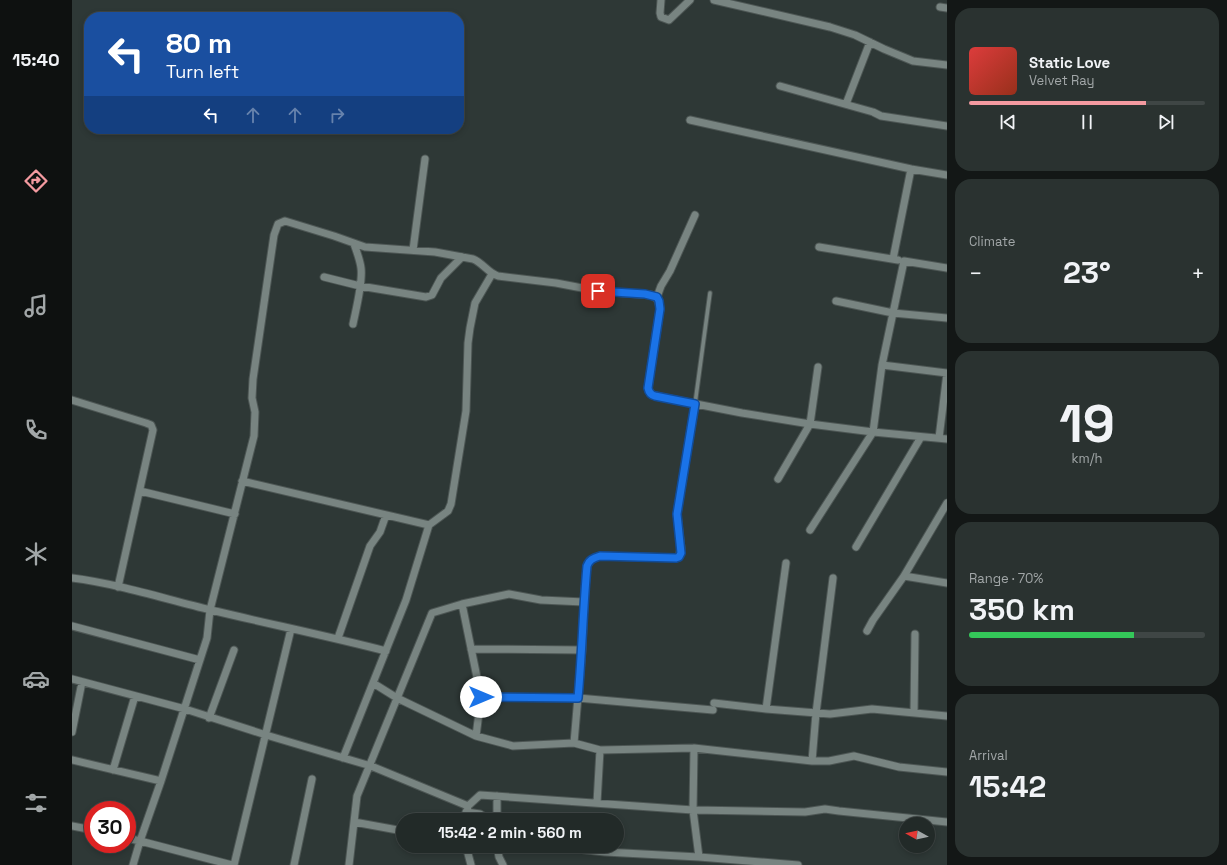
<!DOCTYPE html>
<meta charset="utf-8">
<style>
:root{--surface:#222a28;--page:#2a3230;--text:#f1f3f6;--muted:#a2a7a8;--line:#3f4645;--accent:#f49aa0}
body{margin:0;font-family:"Space Grotesk",sans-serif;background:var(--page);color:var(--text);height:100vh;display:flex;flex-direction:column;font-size:15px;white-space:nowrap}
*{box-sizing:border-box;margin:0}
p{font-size:13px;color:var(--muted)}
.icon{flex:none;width:22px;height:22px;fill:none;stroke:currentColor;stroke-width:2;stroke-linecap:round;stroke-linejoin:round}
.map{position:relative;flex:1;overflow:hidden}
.panel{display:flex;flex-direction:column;gap:8px;padding:8px;background:#131716;width:280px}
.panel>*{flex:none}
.guide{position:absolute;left:12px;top:12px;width:380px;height:122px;border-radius:16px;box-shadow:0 2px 6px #0003,0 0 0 1px var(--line);background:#1a4fa0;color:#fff;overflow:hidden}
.needle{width:26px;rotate:278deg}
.controls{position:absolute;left:827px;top:817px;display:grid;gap:8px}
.controls a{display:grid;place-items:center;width:36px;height:36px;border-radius:50%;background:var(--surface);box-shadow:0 2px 6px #0003,0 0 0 1px var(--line);font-size:20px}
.speed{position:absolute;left:12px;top:801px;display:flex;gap:8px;font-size:20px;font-weight:700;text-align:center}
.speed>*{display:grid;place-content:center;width:52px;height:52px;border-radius:50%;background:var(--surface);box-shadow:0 2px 6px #0003,0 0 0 1px var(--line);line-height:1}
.speed .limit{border:6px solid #d22;background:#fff;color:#111}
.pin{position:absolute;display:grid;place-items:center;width:34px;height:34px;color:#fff;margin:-17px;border-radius:8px;box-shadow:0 2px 6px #0006}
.me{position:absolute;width:44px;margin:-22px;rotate:90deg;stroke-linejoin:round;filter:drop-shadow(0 0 3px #0008)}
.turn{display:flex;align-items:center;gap:14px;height:84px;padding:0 16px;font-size:18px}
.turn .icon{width:52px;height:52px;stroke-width:2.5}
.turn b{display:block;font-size:28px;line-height:34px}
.lanes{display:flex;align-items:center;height:38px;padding:0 16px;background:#0003;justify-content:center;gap:20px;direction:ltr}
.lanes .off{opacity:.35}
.big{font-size:30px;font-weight:800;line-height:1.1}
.panel .tile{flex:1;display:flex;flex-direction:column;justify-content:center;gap:6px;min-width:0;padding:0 14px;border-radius:16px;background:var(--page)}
.panel .dial{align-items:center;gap:0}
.dial b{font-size:52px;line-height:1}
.song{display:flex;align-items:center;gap:12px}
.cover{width:48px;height:48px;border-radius:6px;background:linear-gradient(135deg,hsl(0 70% 55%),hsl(10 70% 35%))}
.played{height:4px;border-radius:2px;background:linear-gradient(90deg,var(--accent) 75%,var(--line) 75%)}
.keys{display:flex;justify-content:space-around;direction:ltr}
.heat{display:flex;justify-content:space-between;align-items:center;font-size:22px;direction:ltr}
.charge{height:6px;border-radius:3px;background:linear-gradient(90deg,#34c759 70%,var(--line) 0)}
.trip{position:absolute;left:324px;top:813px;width:228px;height:40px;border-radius:20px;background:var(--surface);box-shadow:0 2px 6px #0003,0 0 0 1px var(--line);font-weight:800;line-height:40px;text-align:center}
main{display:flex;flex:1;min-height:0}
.menu{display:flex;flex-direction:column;width:72px;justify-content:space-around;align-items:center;background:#0e1110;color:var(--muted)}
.menu .icon{width:28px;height:28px}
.menu .on{color:var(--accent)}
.menu b{font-size:18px;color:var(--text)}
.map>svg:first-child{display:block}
</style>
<main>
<nav class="menu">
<b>15:40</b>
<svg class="icon on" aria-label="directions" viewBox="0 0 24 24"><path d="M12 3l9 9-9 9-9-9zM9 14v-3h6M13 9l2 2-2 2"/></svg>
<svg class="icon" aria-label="music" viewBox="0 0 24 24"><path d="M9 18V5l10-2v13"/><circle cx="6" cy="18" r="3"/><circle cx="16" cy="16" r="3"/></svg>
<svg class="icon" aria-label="phone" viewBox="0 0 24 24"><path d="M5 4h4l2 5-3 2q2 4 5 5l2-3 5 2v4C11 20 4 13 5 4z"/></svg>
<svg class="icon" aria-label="climate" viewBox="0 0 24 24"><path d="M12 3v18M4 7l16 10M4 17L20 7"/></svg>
<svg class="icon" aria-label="car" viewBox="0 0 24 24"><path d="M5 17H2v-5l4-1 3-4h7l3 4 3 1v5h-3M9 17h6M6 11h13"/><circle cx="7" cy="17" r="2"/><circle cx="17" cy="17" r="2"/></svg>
<svg class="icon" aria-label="filters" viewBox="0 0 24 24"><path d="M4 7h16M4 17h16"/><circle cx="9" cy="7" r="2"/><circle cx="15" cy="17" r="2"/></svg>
</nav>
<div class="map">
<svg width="875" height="865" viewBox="0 0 875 865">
<rect width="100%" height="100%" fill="#2e3836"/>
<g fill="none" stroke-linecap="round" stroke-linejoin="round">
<defs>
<path id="lane" d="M623,404L638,293"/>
<path id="street" d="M589,0L588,13L589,17L597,20L618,0
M642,0L758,27L783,35L812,49L841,61L875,65
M868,7L875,8
M708,86L801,112L809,116L875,126
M774,104L798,42
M618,120L839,169
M747,247L826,260
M341,250L353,159
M821,259L839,169L875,175
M875,268L832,261L810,365L801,432L875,439
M252,277L288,286L354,297L360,295L369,278L390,257
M585,297L589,286L598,271L623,215
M764,301L821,313L875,318
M281,324C284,309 291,283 289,268C288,260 285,252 282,244
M810,365L875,373
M0,400L74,423L79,425L81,430L46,587
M867,438L875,373
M706,479L738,424L801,432L738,530
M170,481L357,525
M68,491L163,514
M784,547L849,437
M832,576L875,583
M0,578C47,584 93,599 139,610C197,624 256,636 314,651
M390,604L409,697L404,736L441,746L502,743L510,650L512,602L515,566C518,560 521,558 528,556L604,558L607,557L609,548L605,514L623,404
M0,626L128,660
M795,631L801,620L832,576L875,503
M266,638L298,546L308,532L314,515
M399,649L510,650
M0,679L113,709L194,735L299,766L396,806
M301,683L325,698L404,736
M409,697L506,698L641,710
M642,703L694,709L758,714L800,709L875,716
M694,709L714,563
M842,713L843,634
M137,718L162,650
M0,732L10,682
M502,743L528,750L622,748L621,810L733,812L753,809L767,811L875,822
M622,748L740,761L744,713L761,578
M271,758L334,600L357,525L376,511L379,504L394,411L396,343L398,328L403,303L420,274
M0,760L89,781
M740,761H757L782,756L827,767L875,772
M41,770L63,696
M425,796V820
M525,803L528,750
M394,812L408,814L417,820
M393,820L396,806L408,795L621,810L627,857L726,865
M282,822L331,831
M0,826L21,830
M55,838L68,841L61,865
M394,846L399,865
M425,846L427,857L431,865
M478,846L533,852L627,857
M160,865L68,841L89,781L135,638L138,610L182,436L183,412L180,398L181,379L202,235L206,224L213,221L262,236L293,247L363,252L401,259C411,263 416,273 426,276L484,283L526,291L579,295C586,298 587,301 588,309L576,388C577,393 579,395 583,396L670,413L738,424L746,367
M162,865L219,629
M222,865L240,779
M277,865L285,796L360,613L390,604L437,594L469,600L512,602"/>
</defs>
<use href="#lane" stroke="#4d5654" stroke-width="5.5"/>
<use href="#street" stroke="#4d5654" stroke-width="9"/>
<use href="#lane" stroke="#788481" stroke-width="3.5"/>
<use href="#street" stroke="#788481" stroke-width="7"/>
</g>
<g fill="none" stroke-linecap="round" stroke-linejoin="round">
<defs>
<path id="route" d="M409,697L506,698C510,654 511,610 515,566C517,560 521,558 528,556L604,558L607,557L609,553L605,514L623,404L583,396C579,395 577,393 576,388L588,309L587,301L585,297L573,294L526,291"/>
</defs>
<use href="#route" stroke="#114b97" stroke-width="10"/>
<use href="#route" stroke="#1a73e8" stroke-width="7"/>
</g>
</svg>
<div class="controls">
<a><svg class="needle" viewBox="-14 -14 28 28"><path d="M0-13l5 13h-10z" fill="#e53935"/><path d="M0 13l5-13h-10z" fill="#a2a7a8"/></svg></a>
</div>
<div class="speed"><div class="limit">30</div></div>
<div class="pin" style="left:526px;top:291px;background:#d93025"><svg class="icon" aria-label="arrive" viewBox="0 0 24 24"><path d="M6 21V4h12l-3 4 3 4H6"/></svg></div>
<svg class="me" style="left:409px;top:697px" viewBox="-20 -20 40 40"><circle r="19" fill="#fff"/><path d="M0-13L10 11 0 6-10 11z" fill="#1a73e8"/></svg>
<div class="trip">15:42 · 2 min · 560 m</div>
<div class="guide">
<div class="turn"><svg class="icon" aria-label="left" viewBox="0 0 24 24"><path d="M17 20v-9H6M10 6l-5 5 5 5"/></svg><div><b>80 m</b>Turn left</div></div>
<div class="lanes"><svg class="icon" aria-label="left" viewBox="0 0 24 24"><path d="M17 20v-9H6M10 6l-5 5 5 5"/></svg><svg class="icon off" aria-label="ahead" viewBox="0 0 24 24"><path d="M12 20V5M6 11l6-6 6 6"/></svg><svg class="icon off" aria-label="ahead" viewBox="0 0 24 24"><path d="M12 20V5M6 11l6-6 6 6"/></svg><svg class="icon off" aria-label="right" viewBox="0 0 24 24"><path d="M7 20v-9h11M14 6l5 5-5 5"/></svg></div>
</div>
</div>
<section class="panel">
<div class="tile">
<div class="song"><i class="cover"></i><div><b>Static Love</b><p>Velvet Ray</p></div></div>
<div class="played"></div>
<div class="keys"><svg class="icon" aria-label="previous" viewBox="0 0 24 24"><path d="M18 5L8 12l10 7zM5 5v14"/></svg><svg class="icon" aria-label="pause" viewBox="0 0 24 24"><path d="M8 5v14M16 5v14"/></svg><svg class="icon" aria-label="next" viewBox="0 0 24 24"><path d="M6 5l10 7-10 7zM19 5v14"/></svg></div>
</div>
<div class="tile"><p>Climate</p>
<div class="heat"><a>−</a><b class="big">23°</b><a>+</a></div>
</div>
<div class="tile dial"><b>19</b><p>km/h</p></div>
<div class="tile"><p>Range · 70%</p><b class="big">350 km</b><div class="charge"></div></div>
<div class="tile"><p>Arrival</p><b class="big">15:42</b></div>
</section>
</main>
